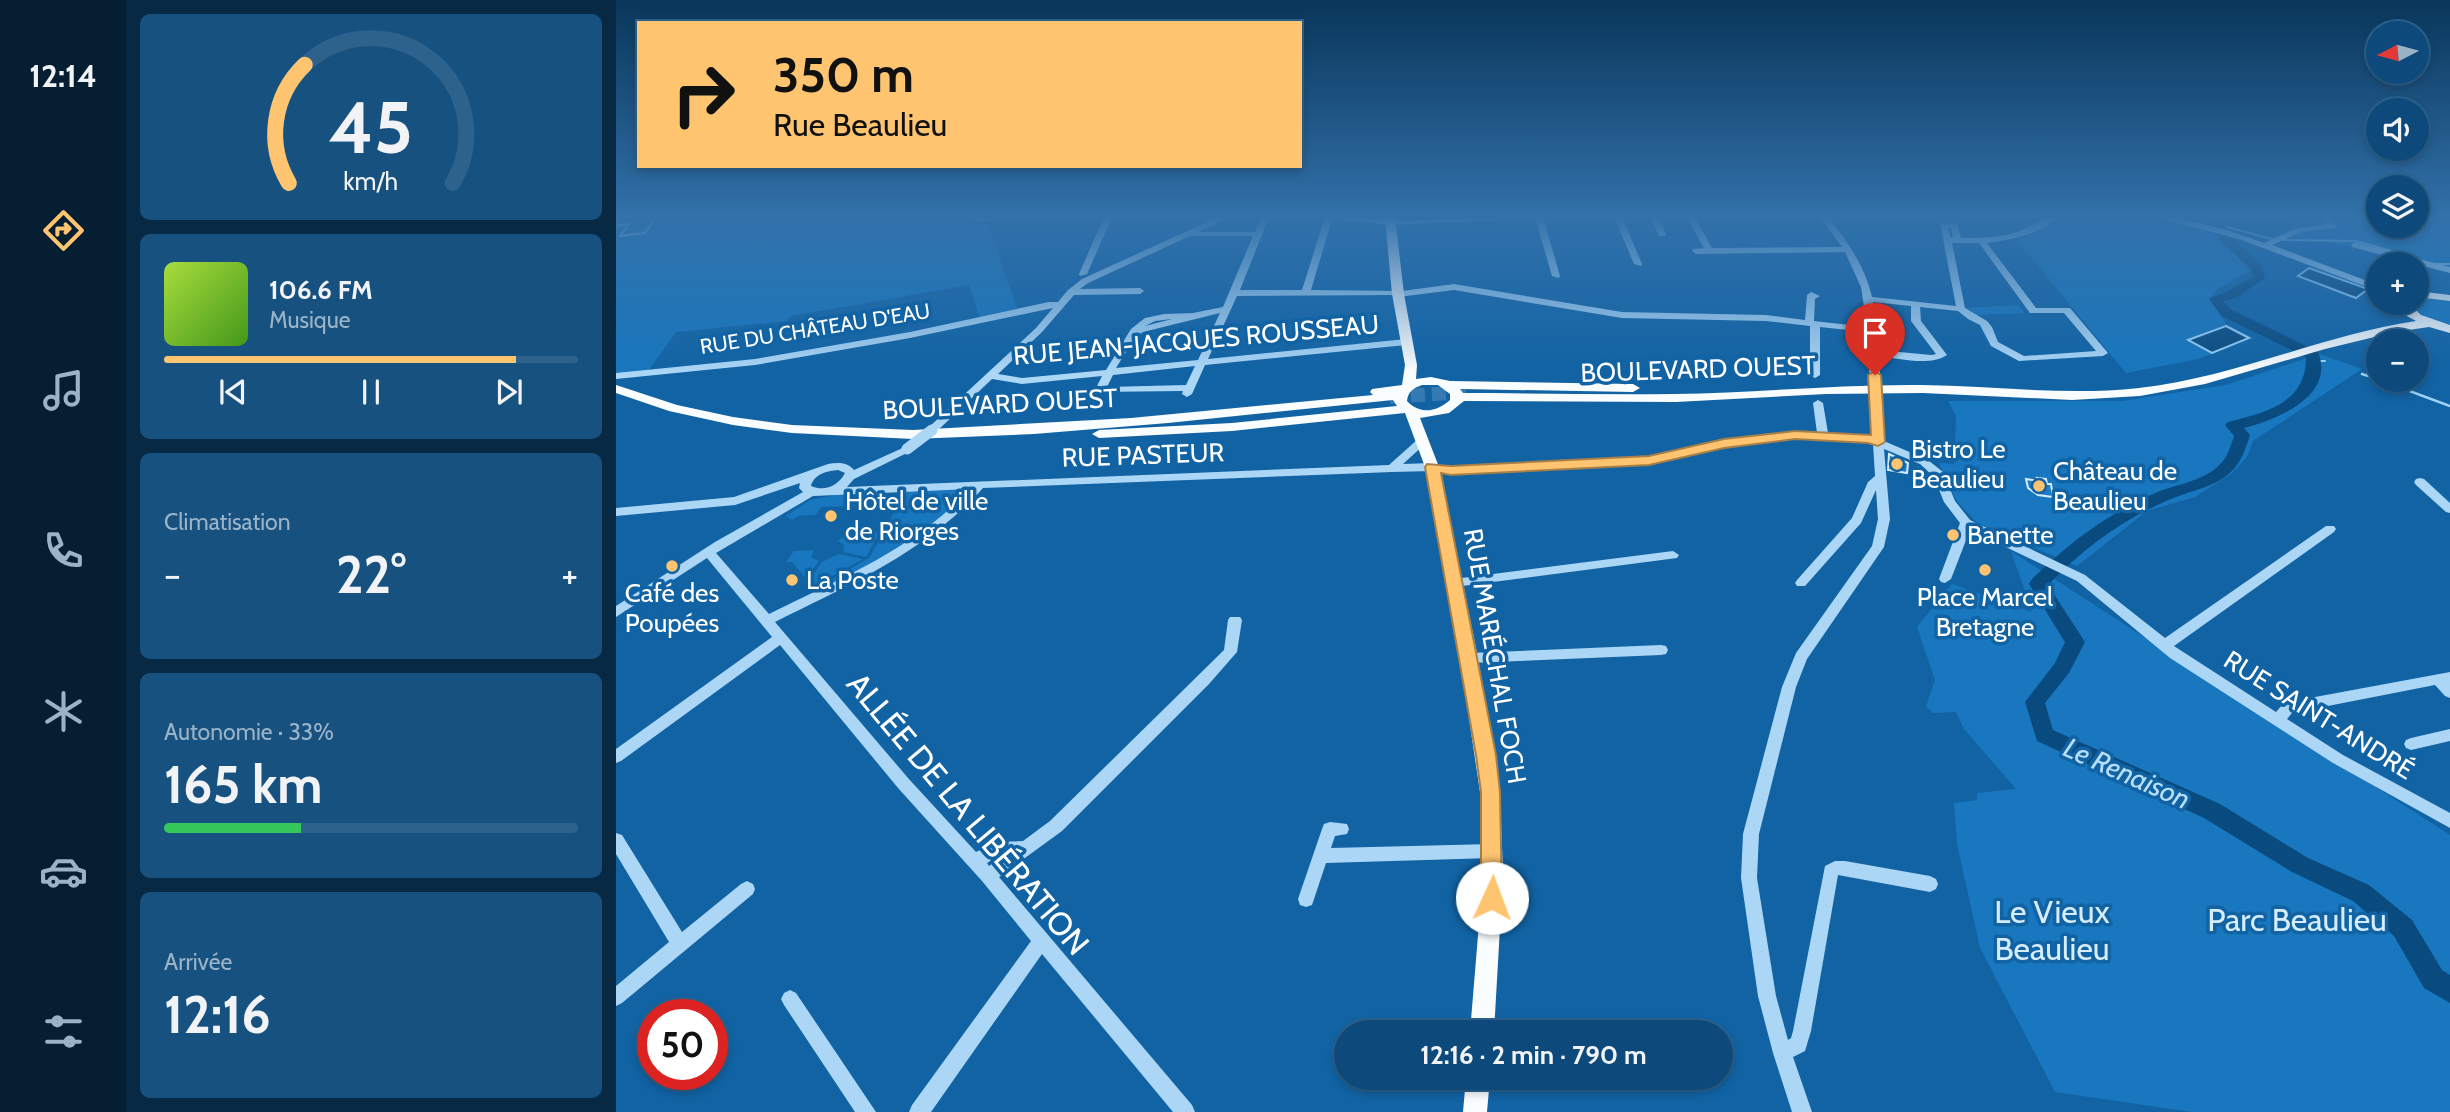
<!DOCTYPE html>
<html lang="fr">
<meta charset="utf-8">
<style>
:root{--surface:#0d4a7b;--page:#165180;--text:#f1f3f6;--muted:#9ab3c7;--line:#2d628c;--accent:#ffc470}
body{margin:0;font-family:Cabin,sans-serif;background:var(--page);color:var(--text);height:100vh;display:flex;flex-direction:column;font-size:26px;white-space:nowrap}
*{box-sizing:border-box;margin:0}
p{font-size:23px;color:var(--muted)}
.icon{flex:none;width:38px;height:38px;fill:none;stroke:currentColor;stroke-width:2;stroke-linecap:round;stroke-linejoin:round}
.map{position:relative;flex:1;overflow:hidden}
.drawer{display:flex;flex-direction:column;gap:14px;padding:14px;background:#072944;width:490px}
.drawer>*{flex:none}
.top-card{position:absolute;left:21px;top:21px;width:665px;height:147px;border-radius:0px;box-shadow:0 4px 10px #0003,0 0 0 2px var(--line);background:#ffc470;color:#111;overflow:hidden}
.needle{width:46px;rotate:264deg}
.tools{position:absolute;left:1750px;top:21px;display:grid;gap:14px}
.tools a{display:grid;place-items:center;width:63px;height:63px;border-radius:50%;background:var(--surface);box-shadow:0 4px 10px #0003,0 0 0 2px var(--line);font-size:35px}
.speed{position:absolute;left:21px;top:999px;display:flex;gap:14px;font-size:35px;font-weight:700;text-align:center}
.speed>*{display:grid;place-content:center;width:91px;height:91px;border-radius:50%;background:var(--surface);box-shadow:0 4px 10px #0003,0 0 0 2px var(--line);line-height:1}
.speed .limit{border:10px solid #d22;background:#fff;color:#111}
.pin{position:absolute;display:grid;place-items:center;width:60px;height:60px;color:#fff;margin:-72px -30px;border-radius:50% 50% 50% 0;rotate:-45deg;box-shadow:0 0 7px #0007}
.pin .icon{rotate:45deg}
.me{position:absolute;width:77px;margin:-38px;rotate:2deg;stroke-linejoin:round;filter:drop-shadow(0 0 5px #0008)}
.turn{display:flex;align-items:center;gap:24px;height:147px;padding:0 21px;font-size:32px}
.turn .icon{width:91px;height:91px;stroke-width:2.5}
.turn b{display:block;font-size:49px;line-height:60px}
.big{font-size:52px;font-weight:700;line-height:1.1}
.drawer .card{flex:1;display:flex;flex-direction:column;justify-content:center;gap:10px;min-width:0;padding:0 24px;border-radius:10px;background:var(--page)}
.drawer .dial{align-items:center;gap:0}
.dial svg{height:182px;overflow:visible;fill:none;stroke:var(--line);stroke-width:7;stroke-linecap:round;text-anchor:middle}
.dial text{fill:var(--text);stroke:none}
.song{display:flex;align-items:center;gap:21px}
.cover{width:84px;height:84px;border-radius:10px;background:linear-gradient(135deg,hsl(80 70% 55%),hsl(100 70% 35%))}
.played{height:7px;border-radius:4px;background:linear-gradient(90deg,var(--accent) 85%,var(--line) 85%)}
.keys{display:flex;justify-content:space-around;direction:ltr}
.heat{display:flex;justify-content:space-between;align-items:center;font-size:38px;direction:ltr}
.charge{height:10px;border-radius:5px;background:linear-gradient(90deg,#34c759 33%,var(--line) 0)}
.trip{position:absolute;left:718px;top:1020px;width:399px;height:70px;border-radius:35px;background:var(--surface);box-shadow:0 4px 10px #0003,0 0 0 2px var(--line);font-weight:700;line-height:70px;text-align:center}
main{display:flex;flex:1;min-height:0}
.dock{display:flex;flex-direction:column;width:126px;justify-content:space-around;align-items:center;background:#051e31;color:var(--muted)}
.dock .icon{width:49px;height:49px}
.dock .active{color:var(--accent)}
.dock b{font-size:32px;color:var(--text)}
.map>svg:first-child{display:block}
</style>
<main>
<nav class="dock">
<b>12:14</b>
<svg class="icon active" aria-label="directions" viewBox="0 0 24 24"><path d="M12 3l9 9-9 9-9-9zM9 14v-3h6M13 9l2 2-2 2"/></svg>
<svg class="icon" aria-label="music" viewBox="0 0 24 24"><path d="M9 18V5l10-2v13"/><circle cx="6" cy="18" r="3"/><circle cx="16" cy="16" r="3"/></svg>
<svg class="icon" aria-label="phone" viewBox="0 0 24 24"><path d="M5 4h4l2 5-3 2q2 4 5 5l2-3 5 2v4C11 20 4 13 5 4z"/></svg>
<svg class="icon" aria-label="climate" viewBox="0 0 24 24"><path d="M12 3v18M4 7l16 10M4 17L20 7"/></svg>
<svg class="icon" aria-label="car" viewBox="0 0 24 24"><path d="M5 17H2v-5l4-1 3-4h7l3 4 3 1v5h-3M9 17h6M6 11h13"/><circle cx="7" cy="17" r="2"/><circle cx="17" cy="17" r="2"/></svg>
<svg class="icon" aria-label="filters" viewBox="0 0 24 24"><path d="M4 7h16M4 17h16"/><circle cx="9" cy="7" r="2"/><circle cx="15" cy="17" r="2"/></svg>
</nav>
<section class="drawer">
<div class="card dial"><svg viewBox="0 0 100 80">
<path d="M14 69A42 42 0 1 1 86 69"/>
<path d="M14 69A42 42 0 0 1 21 17" stroke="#ffc470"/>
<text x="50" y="56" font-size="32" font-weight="700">45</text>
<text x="50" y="72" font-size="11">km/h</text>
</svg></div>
<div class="card">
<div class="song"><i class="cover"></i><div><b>106.6 FM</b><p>Musique</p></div></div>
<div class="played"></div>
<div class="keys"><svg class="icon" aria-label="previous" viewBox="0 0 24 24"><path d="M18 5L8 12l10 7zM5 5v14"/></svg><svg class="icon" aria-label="pause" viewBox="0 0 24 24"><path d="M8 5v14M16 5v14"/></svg><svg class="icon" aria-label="next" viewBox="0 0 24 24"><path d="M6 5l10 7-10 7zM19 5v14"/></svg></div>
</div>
<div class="card"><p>Climatisation</p>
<div class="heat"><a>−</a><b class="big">22°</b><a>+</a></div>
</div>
<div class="card"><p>Autonomie · 33%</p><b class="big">165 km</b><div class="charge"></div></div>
<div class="card"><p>Arrivée</p><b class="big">12:16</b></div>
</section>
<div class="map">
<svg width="1834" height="1112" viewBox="0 0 1834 1112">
<rect width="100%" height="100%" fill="#1163a4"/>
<path fill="#1877be" d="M0,217H357L355,222L369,220L374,229L401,309L364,318L353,285L175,316L171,321L60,332L32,371L0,374Z
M1502,217C1530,217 1580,222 1603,239C1614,248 1624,261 1634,271L1603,288L1593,299L1611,325L1637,338L1582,359L1510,373L1401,240L1444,220Z
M1673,217H1762V226H1801V217H1834V273C1780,255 1728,243 1671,237L1676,224Z
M1804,295L1834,299V328L1805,317L1791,305L1801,303V296Z
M1402,305L1409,313L1360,315L1348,308Z
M1703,354L1746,369L1637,441L1631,457L1616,473L1579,497L1531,511L1461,566L1361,523L1340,500L1323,463L1338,464L1340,416L1332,401H1506L1610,385Z
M356,488L308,533L210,589L206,585L253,558L268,532L293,530L297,527L269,528L290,491Z
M220,495H228L234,506L249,500L246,506L205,507L200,515L182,516L176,520L170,516L194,500Z
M264,532L250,557L227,552L228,545L222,541L231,534Z
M198,550L195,557L203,561L190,579L176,562H170L178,551Z
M1395,551L1834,835V1112H1575L1439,1092L1364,948L1341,844L1338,803L1361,800V793L1400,789L1348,729L1340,712L1317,713L1310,706L1319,680L1301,627L1336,584L1416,612Z
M223,554L247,559L194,588L190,585L206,562Z"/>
<path fill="#0a4b7f" stroke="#9dd3f9" stroke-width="2" d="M1693,268L1752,289L1740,298L1682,276Z
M1610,326L1633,338L1596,353L1572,340Z"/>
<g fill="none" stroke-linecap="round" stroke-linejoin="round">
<path stroke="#9dd3f9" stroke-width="2" d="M1603,225L1656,239
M1668,240L1740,241L1797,257
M1820,264H1834
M1697,361H1709"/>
<path stroke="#9dd3f9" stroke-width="2.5" d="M1746,374L1762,379
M1764,380L1834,406"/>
<path fill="#0a4b7f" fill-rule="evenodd" d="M1593,217H1605L1614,237L1645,264L1649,278L1620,298L1607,301L1616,310L1702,352C1720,396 1660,420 1628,428L1634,435C1629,451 1624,466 1610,476C1593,489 1569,492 1550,501C1504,521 1467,549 1432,585L1469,642L1453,673L1429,703L1437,730L1604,804L1692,858L1753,885L1796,920L1826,970L1834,975V1003L1808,988L1778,936L1737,901L1676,872L1588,818L1421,741L1409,702L1439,663L1449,642L1413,584L1416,579C1452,544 1488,516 1535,495C1555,485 1582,483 1600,468C1611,460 1614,448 1618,436L1609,425L1612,422C1649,413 1691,403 1690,357L1606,316L1593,299L1610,292L1637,277L1635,268L1605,242Z"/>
</g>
<path fill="#1e7cc3" stroke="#d5edfe" stroke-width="2" d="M0,217H40L29,233L4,236L13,224L0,226Z
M1273,454L1292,463L1291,473L1272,470Z
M1421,478L1430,479L1431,484H1435L1437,497L1422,495L1412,488L1410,479L1422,481Z"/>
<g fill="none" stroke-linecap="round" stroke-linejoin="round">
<path stroke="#357ab2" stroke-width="14" stroke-dasharray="14 7" stroke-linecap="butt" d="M774,397L850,392"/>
<path fill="#abd6f6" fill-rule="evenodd" d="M356,217H382C376,221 361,223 355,219Z
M488,217H496L471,274L464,276L463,274Z
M602,217H612L583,232H639L645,217H653L624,290H686L709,217H739L775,221L904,217L900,219L775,225L716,219L695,290L786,291L838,284L1006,312L1150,315L1189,320L1191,295L1195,292L1204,296L1199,299L1198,321L1251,327L1245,287L1229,252L1080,254L1076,251L1077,249L1088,248L1071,217H1079L1096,248L1226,247L1204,217H1212C1231,241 1249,266 1256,297L1340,306L1324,223L1341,224L1345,238C1364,238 1383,238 1401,232C1415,227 1428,217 1443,217C1424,234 1395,240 1371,243L1420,308H1454L1492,353L1487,356L1403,361L1375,346L1364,325L1352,319L1342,311L1304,307L1305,321L1331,355C1313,367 1282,358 1262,356L1264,375L1259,378L1254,375L1250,352L1251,332L1204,327V375L1199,378L1194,375V326L1150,321L1006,318L838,290L782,297L778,295L621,296L592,359L790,339L795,342L790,345L589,365L576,394L571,397L566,394L567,391L480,392L479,390L486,376L406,384L376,379L320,432L316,433L311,430L312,428L420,328L437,308L294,338L139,365L0,379V373L139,359L294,332L433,302H442L452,290L466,279ZM1332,228H1335L1337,238H1335ZM574,236H637L607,307L577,313L548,314L529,318L515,329L490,370L406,378L382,374L426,332L458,295L524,294L528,291L524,288L464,289L472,283ZM1336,243H1363L1414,313H1448L1480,351L1408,356L1382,342L1376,327L1371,321L1349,308ZM1257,302L1295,306V321L1320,354L1316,355L1261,350ZM604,313L582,360L500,368L519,337L527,332ZM556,319L529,326L539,321ZM579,366L570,385L491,387L497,375Z
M919,217H927L944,276L943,278L936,276Z
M998,217H1006L1026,264L1025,266L1018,264Z
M1034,217H1042L1050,234L1049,236H1043Z
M1538,217C1567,216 1620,232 1648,243L1679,229L1711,224L1707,217H1715L1720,226L1719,228L1685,232L1656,245L1762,285V291L1623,239Z
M1739,242L1834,267V273L1736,247L1735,245Z
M1259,391L1264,394L1268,441L1312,460L1327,472L1339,501L1354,520L1469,575L1549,638L1710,526H1718L1720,529L1718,532L1558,646L1660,712L1667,704L1672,702L1834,672V698L1829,696L1819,685L1676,713L1671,719L1727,755L1834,813V828L1717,763L1554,658L1461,581L1354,530L1335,579L1329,583L1325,582L1323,579L1344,523L1328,502L1318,477L1304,464L1268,449L1274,519L1268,547L1191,659L1180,687L1143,834L1141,878L1160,996L1172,1040L1175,1038L1177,1031L1209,866L1219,861H1229L1314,876L1320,879L1322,884L1320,889L1314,892L1222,875L1195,1031L1189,1051L1177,1057L1196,1112H1176L1157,1053L1142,996L1125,878L1127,834L1166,687L1180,653L1256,546L1262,519L1260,490L1245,523L1189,586H1181L1179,583L1181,580L1236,518L1252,482L1259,476L1257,444L1252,442L1179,438L1108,446L1033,464L835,475L816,471L776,472L367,488C311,551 233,585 159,622L292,778L360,852L380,842L407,841L434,821L608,650L612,620L614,617H624L626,620L621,652L593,684L446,831L383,877L576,1105L579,1112H557L426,954L315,1112H293L296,1105L415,941L366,881L282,788L164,645L5,761L0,763V749L156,637L91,558L0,617V606L99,542L187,492L183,488L184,483L119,505L0,516V508L118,497L212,464C221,462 232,462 238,470L291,446L296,449L295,451L238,479L231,487L773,465L802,439L806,438L811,441L810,443L787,464L816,463L835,467L1033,458L1108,440L1179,432L1201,433L1197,403L1202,400L1207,403L1212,433L1257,436L1254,394ZM222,470L229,473C222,486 209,492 195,486C198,474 211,471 222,470ZM354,489C300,548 223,579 153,614L100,553L197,496ZM382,856H386L373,866L371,863Z
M1804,478L1808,479L1834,503V513L1830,512L1800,485L1798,482L1800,479Z
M1057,551L1063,555L1061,558L838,587L832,583L838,579Z
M1045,645L1050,646L1052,650L1050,654L1045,655L853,663L848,662L846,658L848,654L853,653Z
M1834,729V741L1795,750L1790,748L1788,744L1790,740L1795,738Z
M714,822L731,824L733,829L731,834L719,836L715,848L876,844L882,846L884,851L882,856L876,858L710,863L696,905L690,907L684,905L682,899L706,829L708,824Z
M0,833L6,835L66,932L125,884L131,881L137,884L139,889L137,894L6,1003L0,1006V986L53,942L0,854Z
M174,990L180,993L260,1112H239L168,1005L165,999L168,993Z"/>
<path fill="#fafdff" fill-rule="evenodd" d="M769,217H779L788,294L801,365L800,379L815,377L834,381L1017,384L1024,388L1017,392L844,389L847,393C917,393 988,395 1058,394C1141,393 1223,384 1306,385C1379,386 1451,396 1523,388C1617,378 1706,335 1800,321L1791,316L1781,303H1793L1805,315L1834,325V333L1813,327L1779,332L1709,349L1589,384L1524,396L1456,400L1307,393L1210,394L1060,402L848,401L833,413L804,418L823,467L862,658L884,792L887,875L878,1032H854L867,875L864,792L844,658L809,467L789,413L616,431L483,438L476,434L483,430L616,423L781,406L777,400L552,423L418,434L297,439L176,433L117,425L53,411L0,393V385L61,405L117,417L176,425L297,430L515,418L757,395L754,392L756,389L786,385L789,365L776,294ZM806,385H822L834,394V400C821,412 804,415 791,401C792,391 798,388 806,385Z
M1801,291L1834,295V301L1801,297Z
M850,1078H874L871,1112H847Z"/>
<path stroke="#abd6f6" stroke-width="11" d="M1259,375V394
M291,449L316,430"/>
</g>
<linearGradient id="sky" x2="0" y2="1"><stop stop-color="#09365a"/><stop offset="0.58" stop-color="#3271aa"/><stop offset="1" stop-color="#3271aa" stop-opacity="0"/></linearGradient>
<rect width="1834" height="373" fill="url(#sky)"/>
<path fill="#ffc470" stroke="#a67f49" stroke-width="2" d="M1259,371L1265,375L1269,442L1262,446L1252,443L1179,439L1108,448L1033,465L835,475L825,473L880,755L884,792L886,898L883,906L876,909L868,906L865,898V792L860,755L809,467L811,464L835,466L1033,456L1108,439L1179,431L1255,435L1252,375Z"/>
<g fill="#ffc470" stroke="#1163a4" stroke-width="2.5">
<circle cx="1281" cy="464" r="7"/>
<circle cx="1423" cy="486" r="7"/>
<circle cx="215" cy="516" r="7"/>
<circle cx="1337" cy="535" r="7"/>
<circle cx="56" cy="566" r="7"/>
<circle cx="1369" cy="570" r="7"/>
<circle cx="176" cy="580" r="7"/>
</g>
<g text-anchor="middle" stroke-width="7" stroke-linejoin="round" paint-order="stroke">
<g font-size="21" fill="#fff" stroke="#1163a4">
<text transform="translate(199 329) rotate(-9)" y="7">RUE DU CHÂTEAU D'EAU</text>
</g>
<g font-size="26" fill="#fff" stroke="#1163a4">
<text transform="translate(580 340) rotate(-5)" y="9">RUE JEAN-JACQUES ROUSSEAU</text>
<text transform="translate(1082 369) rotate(-2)" y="9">BOULEVARD OUEST</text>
<text transform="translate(384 404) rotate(-3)" y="9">BOULEVARD OUEST</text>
<text transform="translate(527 455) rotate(-2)" y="9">RUE PASTEUR</text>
<text transform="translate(879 656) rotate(80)" y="9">RUE MARÉCHAL FOCH</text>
<text transform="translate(1703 715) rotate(32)" y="9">RUE SAINT-ANDRÉ</text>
</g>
<g font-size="26" fill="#fff" stroke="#1163a4" text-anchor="start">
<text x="1295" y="458">Bistro Le<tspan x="1295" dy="30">Beaulieu</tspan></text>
<text x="1437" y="480">Château de<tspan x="1437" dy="30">Beaulieu</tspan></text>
<text x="229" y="510">Hôtel de ville<tspan x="229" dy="30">de Riorges</tspan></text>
<text x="1351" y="544">Banette</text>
<text x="190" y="589">La Poste</text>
<text x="56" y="602" text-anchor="middle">Café des<tspan x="56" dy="30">Poupées</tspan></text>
<text x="1369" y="606" text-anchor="middle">Place Marcel<tspan x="1369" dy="30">Bretagne</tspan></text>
</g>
<g font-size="28" font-style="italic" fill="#b8dffc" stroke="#1163a4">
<text transform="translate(1511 773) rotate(24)" y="10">Le Renaison</text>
</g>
<g font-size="32" fill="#fff" stroke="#1163a4">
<text transform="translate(352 814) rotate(50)" y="11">ALLÉE DE LA LIBÉRATION</text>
</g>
<g font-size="32" fill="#d5edfe" stroke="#1163a4">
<text x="1436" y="923">Le Vieux<tspan x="1436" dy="37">Beaulieu</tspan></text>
<text x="1681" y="931">Parc Beaulieu</text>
</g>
</g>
</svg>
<div class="tools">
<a><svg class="needle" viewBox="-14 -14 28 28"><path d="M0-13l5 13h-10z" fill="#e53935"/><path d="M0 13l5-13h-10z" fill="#9ab3c7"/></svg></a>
<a><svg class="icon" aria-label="sound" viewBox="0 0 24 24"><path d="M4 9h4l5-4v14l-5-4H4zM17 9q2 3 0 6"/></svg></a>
<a><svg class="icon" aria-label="layers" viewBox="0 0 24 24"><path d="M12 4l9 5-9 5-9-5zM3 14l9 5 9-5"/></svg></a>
<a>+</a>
<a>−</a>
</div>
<div class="speed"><div class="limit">50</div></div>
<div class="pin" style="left:1259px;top:375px;background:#d93025"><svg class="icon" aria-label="arrive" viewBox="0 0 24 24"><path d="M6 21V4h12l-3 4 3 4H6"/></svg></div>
<svg class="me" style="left:876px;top:898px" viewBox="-20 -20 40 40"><circle r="19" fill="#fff"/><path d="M0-13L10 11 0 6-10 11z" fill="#ffc470"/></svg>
<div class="trip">12:16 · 2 min · 790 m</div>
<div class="top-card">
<div class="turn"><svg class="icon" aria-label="right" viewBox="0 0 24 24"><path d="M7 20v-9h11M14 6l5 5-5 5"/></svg><div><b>350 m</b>Rue Beaulieu</div></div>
</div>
</div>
</main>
